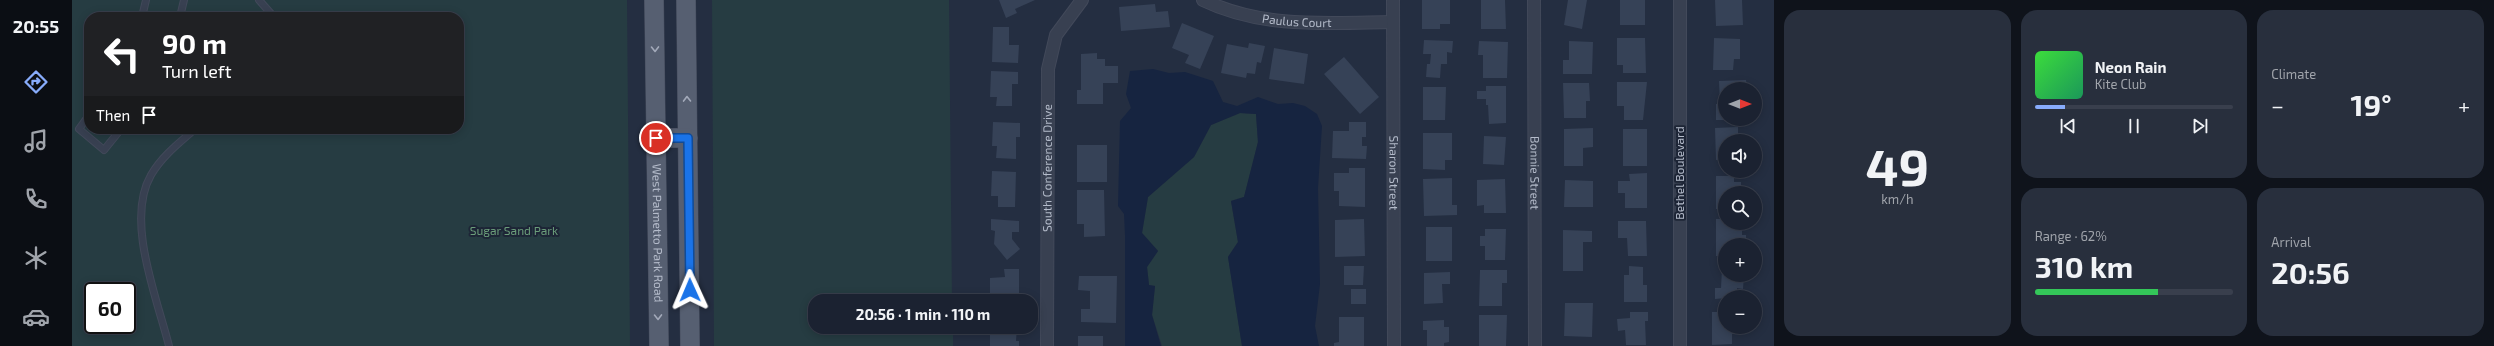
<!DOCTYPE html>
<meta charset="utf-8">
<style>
:root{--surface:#1b2231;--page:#282f3d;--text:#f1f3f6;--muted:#a0a4ab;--line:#393f4d;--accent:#88acfc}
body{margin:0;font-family:"Exo 2",sans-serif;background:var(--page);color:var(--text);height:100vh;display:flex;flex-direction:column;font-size:15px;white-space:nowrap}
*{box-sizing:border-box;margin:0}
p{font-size:13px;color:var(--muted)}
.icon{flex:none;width:22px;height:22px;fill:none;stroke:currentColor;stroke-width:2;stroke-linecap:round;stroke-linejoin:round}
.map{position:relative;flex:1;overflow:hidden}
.sheet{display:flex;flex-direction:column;gap:10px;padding:10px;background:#0f131b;width:720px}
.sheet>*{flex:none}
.guide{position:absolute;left:12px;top:12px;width:380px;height:122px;border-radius:16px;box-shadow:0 2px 10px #0003,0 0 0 1px var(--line);background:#202124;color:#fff;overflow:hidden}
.needle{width:26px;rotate:90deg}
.fabs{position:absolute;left:1646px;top:82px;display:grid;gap:8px}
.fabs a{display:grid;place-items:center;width:44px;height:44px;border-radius:50%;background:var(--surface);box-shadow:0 2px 10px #0003,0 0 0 1px var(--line);font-size:20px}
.speed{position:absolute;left:12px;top:282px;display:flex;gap:8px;font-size:20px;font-weight:700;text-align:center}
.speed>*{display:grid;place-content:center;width:52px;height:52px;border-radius:50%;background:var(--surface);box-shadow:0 2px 10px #0003,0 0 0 1px var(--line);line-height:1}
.speed .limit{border:2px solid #111;border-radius:6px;background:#fff;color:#111}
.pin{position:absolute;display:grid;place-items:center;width:34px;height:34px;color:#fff;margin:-17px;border:2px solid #fff;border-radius:50%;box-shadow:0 1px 4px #0007}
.me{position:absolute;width:44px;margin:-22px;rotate:359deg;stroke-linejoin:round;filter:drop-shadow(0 0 3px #0008)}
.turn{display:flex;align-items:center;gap:14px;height:84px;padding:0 12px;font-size:18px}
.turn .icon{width:52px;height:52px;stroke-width:2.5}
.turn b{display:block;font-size:28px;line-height:34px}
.then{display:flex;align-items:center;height:38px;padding:0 12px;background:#0003;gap:8px;font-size:15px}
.big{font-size:30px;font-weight:700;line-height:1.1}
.sheet .widget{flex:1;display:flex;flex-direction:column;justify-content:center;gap:6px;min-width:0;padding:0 14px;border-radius:16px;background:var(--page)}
.sheet .dial{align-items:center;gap:0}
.dial b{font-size:52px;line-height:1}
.song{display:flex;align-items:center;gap:12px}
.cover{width:48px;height:48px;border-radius:6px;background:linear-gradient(135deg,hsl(120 70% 55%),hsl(150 70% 35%))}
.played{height:4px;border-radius:2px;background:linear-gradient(90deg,var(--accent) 15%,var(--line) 15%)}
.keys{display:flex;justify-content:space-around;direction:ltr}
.heat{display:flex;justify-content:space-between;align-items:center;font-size:22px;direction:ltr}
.charge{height:6px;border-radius:3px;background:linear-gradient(90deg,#34c759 62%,var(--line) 0)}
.sheet .tiles{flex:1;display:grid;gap:10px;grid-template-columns:repeat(3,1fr)}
.widget:first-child{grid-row:span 2}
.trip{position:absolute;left:736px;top:294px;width:230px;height:40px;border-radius:16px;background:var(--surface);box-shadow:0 2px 10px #0003,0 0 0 1px var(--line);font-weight:700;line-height:40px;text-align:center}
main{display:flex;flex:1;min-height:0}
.tab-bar{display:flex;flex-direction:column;width:72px;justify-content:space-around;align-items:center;background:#0b0e14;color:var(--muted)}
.tab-bar .icon{width:28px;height:28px}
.tab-bar .current{color:var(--accent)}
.tab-bar b{font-size:18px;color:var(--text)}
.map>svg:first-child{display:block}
</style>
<main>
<nav class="tab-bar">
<b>20:55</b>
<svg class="icon current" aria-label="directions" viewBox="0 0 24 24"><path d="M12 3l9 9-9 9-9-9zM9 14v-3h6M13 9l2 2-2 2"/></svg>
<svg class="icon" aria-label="music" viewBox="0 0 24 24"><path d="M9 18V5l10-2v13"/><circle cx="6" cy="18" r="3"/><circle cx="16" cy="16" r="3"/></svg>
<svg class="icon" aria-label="phone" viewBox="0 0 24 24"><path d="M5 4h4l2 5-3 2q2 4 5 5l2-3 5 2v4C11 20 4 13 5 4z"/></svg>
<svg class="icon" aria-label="climate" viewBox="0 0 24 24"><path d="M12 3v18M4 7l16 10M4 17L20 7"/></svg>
<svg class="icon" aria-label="car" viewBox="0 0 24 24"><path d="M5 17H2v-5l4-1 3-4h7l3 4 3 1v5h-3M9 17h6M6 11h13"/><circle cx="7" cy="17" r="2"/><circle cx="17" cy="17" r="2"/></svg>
</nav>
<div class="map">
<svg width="1702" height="346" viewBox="0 0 1702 346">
<rect width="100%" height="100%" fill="#242e41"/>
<path fill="#263c42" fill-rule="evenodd" d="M0,0H555L558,346H0ZM17,17H387V129H17ZM21,291H55V325H21Z
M640,0H877L880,301H743V327H881V346H642Z
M1168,113L1184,114L1186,142L1172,197L1159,201L1166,242L1156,257L1170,346H1090L1080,315L1083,286L1077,285L1075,267L1086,251L1070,233L1076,197L1122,157L1139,125Z"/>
<path fill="#162440" d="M1081,69L1097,73L1113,72L1141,81L1151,102L1165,106L1186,97L1206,104L1221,103L1233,106L1245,114L1250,126L1246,188L1248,284L1243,326L1247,346H1170L1156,257L1166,242L1159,201L1172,197L1186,142L1184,114L1168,113L1139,125L1122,157L1076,197L1070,233L1086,251L1075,267L1077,285L1083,286L1080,315L1089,346H1053V235L1052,214L1046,206L1048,121L1059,108L1054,94L1058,71Z"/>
<path fill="#364257" d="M927,0H963L943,9L945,13L934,18Z
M1350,0H1378V24H1368V29H1350Z
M1409,0H1433L1434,29H1409Z
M1496,0H1515L1510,29L1492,25Z
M1548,0H1573V25H1548Z
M1643,0H1670L1671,25L1644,26Z
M1083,4L1084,12L1096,11L1098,27L1049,31L1047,7Z
M1110,23L1142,36L1128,69L1113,63L1117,55L1100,48Z
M921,27H937V45H947L946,63L920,62Z
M1545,38H1573L1574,73H1551V65H1545Z
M1642,38L1668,39V59H1662L1661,70H1641Z
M1352,40L1381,41L1380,53L1375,52V64H1369L1368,78L1354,77L1355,64H1358L1359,54H1351Z
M1407,41L1436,42L1435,78H1411V55H1406Z
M1497,41L1521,42L1520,74H1491V60H1497Z
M1177,43L1193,46L1189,63L1185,62L1183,74L1175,73L1174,78L1149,73L1155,44L1176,48Z
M1202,48L1236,54L1232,84L1197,79Z
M1025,53V59H1033V66H1046V83H1031V104H1005V90H1009V54Z
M1272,57L1307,97L1288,114L1252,74Z
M919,71L946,72V84H940V106H924L925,97H918Z
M1674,80L1675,89H1653V120H1644V104H1648L1647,81Z
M1545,82H1575L1571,120H1552V106H1545Z
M1491,83H1517L1518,101H1514V118H1492Z
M1414,86H1434V123L1417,124L1416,105H1414V99H1405V91H1414Z
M1351,87H1374L1373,120H1351Z
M921,122L948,123V137H944V159L924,158L925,146H920Z
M1277,122H1294V137H1290V146H1295L1294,159L1260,158L1261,131H1277Z
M1666,127V141H1653V159L1644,160L1643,128Z
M1521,128V147L1511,148V166H1492V129Z
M1551,129H1575V166H1551Z
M1351,133H1380V160H1373V170L1351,169Z
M1412,136L1434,137L1432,165L1411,164Z
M1005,145H1035V182H1005Z
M1277,168H1293V207L1267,206V191H1262V173H1277Z
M920,171L944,172L943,207H926V196H919Z
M1575,173V208H1553V193H1546V181H1558L1557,174Z
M1644,176H1662V182H1669V193H1653V209H1644Z
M1380,178V205H1385V215L1352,216L1351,179Z
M1433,179L1434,213H1412V205L1405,206V180Z
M1493,180L1521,181V207H1492Z
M1005,190H1032L1033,236L1012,237V224H1005Z
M919,219L947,221V232H940V239L948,249L935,260L922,244L923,231L919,230Z
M1292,219L1293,256L1263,257V220Z
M1644,219H1653V223H1670V235H1674V245H1653V256H1644Z
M1546,221H1574L1575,256H1556L1555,238H1546Z
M1354,227H1380V261H1354Z
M1413,229H1434L1433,260H1413V246H1408V236H1413Z
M1491,230L1520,231V242H1511V271H1491Z
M1272,266H1292L1291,285H1272Z
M1557,266L1571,267V285H1575V302H1552V275H1557Z
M1650,268H1653V275H1672L1671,289L1665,288V297L1643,299V288H1649Z
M932,269H947V301H918V278L933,277Z
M1408,270H1435V283H1430V306H1407Z
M1378,272V284H1370L1371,303L1352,304V273Z
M1007,276H1045L1044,323L1009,322V309H1018V291L1006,290Z
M1279,289H1294V304H1279Z
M1493,303H1521L1520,337L1492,336Z
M1558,312H1576V321H1573L1574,345H1554L1553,330L1546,331L1545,319L1558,318Z
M1640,312H1653V327H1670V334H1660V344L1640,345Z
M1407,315H1435L1434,346H1407Z
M1267,317H1292V346H1262V343L1267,342Z
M1372,320V327H1377V342L1372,343V346H1355V330H1351V321Z
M918,327H945L944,341H947V346H918Z
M1006,336H1031V346H1006Z"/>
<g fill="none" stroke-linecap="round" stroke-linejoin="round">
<defs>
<path id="service" d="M187,0L202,17
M70,17L74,0
M108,17L112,0
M17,115L7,129L32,150L49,129
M97,346C85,298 53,220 79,175C90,156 107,143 123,129"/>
<g id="minor">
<path id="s1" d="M1131,0C1191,29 1256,23 1321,22"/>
<path id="s2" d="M1321,0L1322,346"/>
<path id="s3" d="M1462,0L1463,346"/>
<path d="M1608,0V346"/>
<path id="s4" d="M975,346L976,69L984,35L1010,0"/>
</g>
<g id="primary">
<path id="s5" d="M582,0L587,346"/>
<path d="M614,0L618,346"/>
<path d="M584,138H616"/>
</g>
</defs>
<use href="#service" stroke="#42495a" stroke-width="8"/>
<use href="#minor" stroke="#42495a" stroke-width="14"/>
<use href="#primary" stroke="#42495a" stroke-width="20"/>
<use href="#service" stroke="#384051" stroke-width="6"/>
<use href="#minor" stroke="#384051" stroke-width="12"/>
<use href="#primary" stroke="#565f71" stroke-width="19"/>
</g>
<defs><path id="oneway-chevron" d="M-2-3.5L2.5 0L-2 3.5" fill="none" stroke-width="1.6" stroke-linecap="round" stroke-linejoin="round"/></defs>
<g stroke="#a2a9b9">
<use href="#oneway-chevron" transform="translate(583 49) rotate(89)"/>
<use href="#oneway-chevron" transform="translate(615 99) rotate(-91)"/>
<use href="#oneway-chevron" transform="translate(586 317) rotate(89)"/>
</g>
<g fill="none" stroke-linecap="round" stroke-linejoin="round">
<defs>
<path id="route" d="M584,138H616L618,290"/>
</defs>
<use href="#route" stroke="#114b97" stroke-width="10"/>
<use href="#route" stroke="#1a73e8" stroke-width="7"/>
</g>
<g text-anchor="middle" stroke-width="4" stroke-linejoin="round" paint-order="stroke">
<g font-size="12" fill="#b5bccb" stroke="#1d2536">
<text dy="4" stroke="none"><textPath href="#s1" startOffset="97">Paulus Court</textPath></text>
<text dy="4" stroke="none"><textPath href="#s4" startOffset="178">South Conference Drive</textPath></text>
<text dy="4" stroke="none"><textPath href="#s2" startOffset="173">Sharon Street</textPath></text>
<text dy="4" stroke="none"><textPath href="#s3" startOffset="173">Bonnie Street</textPath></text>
<text transform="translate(1608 173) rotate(-90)" y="4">Bethel Boulevard</text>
<text dy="4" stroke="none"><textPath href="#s5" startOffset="233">West Palmetto Park Road</textPath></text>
</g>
<g font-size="12" fill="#6b9d7a" stroke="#1d2536">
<text x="442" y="235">Sugar Sand Park</text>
</g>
</g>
</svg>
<div class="fabs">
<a><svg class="needle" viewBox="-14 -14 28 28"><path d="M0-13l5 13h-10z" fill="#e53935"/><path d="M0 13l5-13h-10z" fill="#a0a4ab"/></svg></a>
<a><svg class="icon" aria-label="sound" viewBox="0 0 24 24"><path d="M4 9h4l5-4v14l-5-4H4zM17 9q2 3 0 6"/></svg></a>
<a><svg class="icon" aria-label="search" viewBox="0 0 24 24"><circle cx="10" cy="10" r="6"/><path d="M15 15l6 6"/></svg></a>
<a>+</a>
<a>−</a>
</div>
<div class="speed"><div class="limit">60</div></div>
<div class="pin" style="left:584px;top:138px;background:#d93025"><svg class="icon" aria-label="arrive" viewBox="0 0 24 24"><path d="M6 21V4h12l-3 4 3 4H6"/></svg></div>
<svg class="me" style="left:618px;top:290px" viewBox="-20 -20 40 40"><path d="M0-17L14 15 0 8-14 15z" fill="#1a73e8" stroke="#fff" stroke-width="4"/></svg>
<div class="trip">20:56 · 1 min · 110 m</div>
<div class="guide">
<div class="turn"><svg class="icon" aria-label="left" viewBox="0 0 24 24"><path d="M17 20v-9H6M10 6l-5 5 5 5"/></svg><div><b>90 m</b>Turn left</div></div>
<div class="then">Then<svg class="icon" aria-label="arrive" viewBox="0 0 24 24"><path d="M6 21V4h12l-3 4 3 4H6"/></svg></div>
</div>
</div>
<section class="sheet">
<div class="tiles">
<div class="widget dial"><b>49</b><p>km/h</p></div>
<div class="widget">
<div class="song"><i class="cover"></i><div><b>Neon Rain</b><p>Kite Club</p></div></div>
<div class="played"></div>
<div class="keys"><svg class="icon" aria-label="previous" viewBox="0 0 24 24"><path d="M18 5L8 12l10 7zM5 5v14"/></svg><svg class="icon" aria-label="pause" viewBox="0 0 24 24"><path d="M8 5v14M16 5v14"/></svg><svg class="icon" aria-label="next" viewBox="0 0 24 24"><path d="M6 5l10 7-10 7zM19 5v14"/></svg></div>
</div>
<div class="widget"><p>Climate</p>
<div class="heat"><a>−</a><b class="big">19°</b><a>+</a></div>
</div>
<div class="widget"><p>Range · 62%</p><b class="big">310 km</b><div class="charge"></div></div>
<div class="widget"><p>Arrival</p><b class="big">20:56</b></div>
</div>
</section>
</main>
